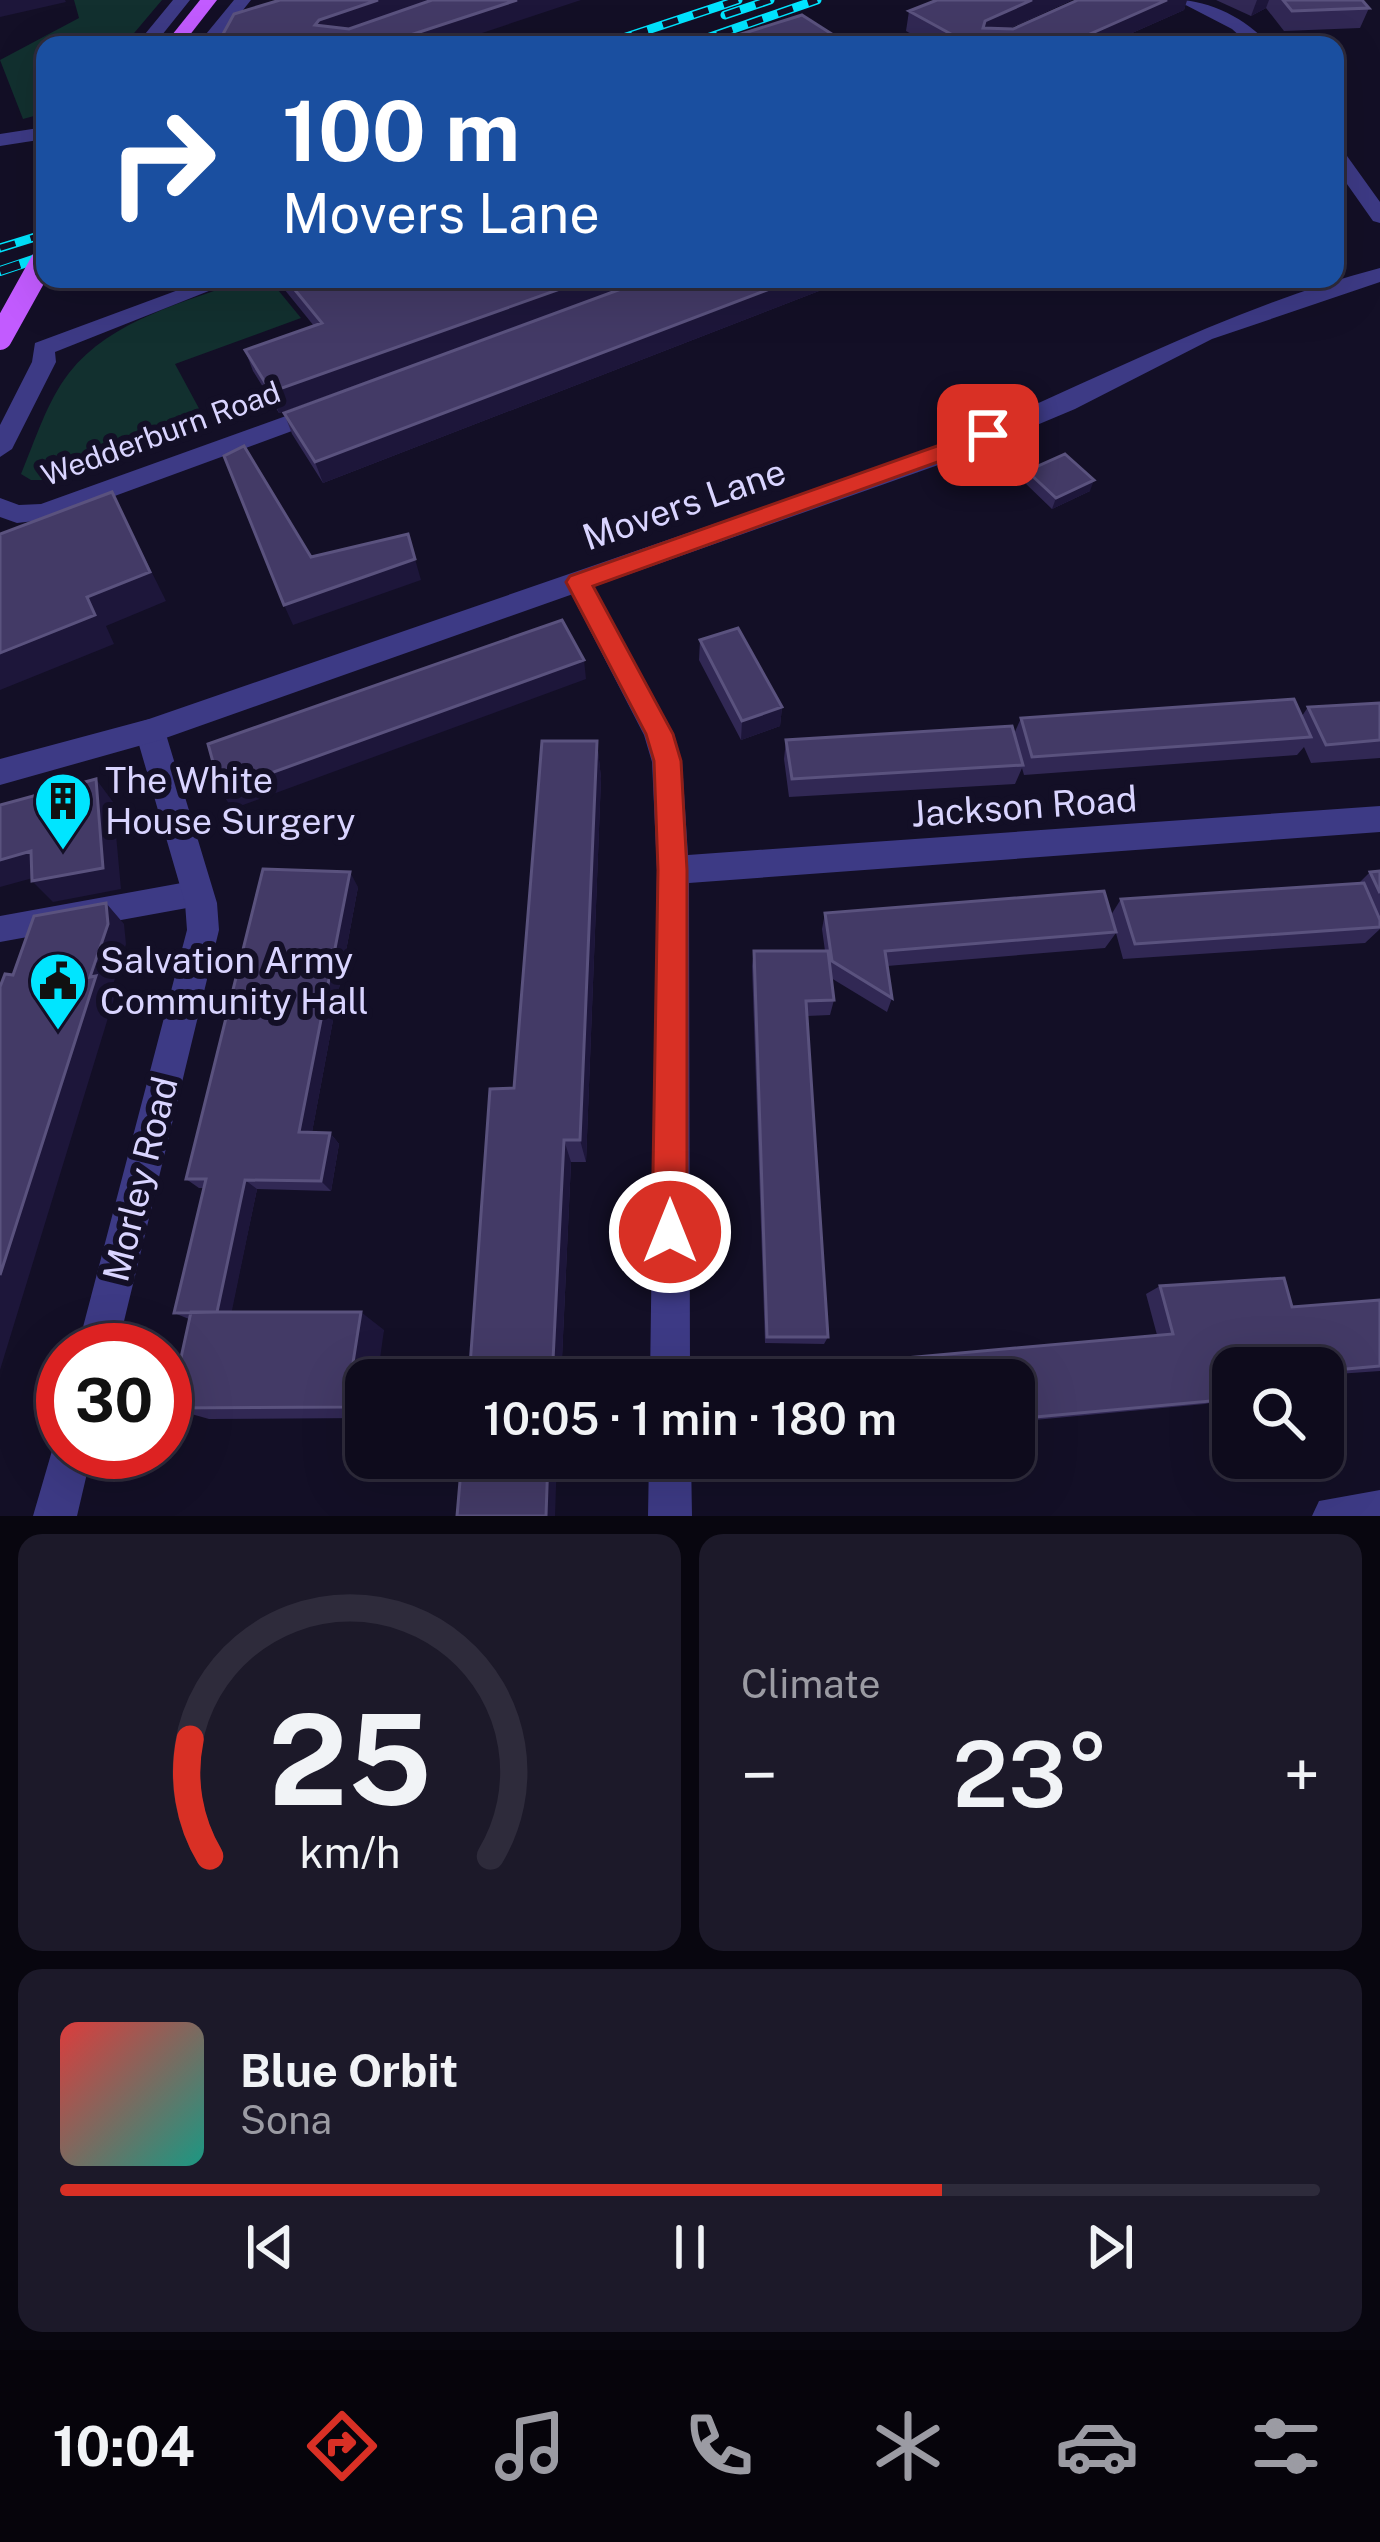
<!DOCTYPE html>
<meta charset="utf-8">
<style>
:root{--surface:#0e0b1c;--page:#1c1929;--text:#f1f3f6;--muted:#9b9ba3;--line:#2e2b3b;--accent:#d93025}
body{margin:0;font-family:"Public Sans",sans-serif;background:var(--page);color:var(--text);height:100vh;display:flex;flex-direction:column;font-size:45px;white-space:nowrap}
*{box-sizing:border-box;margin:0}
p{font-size:39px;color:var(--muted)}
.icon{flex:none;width:66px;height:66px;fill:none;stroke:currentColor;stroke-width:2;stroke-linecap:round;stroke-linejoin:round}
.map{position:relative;height:1516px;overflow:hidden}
.details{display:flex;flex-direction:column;gap:18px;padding:18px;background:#08060f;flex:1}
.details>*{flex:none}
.top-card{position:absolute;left:36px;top:36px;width:1308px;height:252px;border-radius:24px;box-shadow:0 12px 48px #0002,0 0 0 3px var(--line);background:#1a4fa0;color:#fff;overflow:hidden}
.tools{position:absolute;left:1212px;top:1347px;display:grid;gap:24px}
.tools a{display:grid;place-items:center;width:132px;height:132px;border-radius:24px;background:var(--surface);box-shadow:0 12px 48px #0002,0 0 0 3px var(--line);font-size:60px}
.speed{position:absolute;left:36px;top:1323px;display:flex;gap:24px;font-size:60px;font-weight:700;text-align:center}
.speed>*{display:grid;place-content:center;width:156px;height:156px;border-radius:50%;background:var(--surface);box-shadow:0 12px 48px #0002,0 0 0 3px var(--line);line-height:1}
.speed .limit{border:18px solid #d22;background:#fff;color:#111}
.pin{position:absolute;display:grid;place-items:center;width:102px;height:102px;color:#fff;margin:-51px;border-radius:24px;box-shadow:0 6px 18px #0006}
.me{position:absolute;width:132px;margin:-66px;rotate:0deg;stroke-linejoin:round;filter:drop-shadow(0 0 9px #0008)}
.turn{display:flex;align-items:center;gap:42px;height:252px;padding:0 48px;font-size:54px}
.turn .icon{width:156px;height:156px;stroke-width:2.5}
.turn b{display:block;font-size:84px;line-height:102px}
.big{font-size:90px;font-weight:600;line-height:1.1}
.details .widget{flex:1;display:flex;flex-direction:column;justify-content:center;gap:18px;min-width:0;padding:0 42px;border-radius:24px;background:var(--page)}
.details .dial{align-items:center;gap:0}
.dial svg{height:312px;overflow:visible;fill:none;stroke:var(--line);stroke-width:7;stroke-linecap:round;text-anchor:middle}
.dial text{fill:var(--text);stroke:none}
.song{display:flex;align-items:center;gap:36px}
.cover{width:144px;height:144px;border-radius:18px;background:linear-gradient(135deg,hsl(0 70% 55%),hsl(170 70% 35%))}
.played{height:12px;border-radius:6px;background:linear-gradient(90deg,var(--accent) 70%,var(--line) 70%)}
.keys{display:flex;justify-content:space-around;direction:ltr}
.heat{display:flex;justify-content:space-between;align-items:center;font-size:66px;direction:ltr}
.details .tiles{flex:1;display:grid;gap:18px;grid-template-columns:1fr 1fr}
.widget:last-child{grid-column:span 2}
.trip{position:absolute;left:345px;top:1359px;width:690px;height:120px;border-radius:24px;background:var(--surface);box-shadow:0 12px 48px #0002,0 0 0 3px var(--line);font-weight:600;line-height:120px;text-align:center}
.dock{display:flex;height:192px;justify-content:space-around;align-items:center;background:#06040b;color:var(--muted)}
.dock .icon{width:84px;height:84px}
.dock .active{color:var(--accent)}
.dock b{font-size:54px;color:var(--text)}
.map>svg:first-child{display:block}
</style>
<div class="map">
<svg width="1380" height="1516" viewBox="0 0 1380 1516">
<rect width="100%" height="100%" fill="#130f26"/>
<path fill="#12302f" d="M74,0H162L124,45H45V113L23,119L0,60L79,18Z
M248,279H269L301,318L175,364L209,427L49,480H31L21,474C35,441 47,401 69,373C111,319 187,302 248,279Z"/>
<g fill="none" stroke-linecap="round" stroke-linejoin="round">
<path fill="#3d3a85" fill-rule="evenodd" d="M198,880L208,884L213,893L208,902L198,906L0,942V916Z"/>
<path fill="#3d3a85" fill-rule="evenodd" d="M173,0H190L154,45H136Z
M234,0H251L215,45H197Z
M1176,0C1211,0 1246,19 1270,45H1250L1232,29Z
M45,127V139L0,146V134Z
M1335,147L1342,149L1380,202V223L1373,221L1335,167Z
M208,279H239L55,352L56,362L12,449L0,457V425L32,362L35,343Z
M322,403L330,405V417L52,519L17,523L0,517V498L19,505L41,504Z
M578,572L588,575L674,734L682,762L688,855L1380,806V832L689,883L690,1380H650L657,870L652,762L644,735L565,582Z
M150,719L160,722L165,731L217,903L219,930L117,1350H77L187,930L185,903L135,731L140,722Z
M63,1434V1452H92L77,1516H33L56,1437Z
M649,1458H691L692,1516H648Z
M1380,1490V1516H1312L1319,1501Z"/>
<path fill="#3d3a85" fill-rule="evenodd" d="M1380,268V282L1212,339L1075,409L958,458L160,740L0,785V759L149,719L940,446C1088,385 1225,309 1380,268Z"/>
<path fill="#c25bff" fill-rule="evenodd" d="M200,0H217L182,45H164Z"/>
<defs>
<path id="rail-far1" d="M725,15L770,0
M602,45L738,0
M687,45L817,0
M0,248L45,234
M33,260L45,256"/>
<path id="rail" d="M0,271L42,257"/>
</defs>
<use href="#rail-far1" stroke="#00e5ff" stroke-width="9"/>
<use href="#rail" stroke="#00e5ff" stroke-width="10"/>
<use href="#rail-far1" stroke="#130f26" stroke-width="6" stroke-dasharray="16" stroke-linecap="butt"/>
<use href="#rail" stroke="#130f26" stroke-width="8" stroke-dasharray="21" stroke-linecap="butt"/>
<path stroke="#c25bff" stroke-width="24" d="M0,338L45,257"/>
</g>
<path fill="#312854" d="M937,0H1072L1008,29H1013L1078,0H1187L1184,10L1105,45H931L906,31L909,11Z
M1216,0H1362L1369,8L1360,28L1284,31L1266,8L1251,16Z
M276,279H850L323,483L292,434L284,413L574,306L279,413L253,371L245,350L314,326Z
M1027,471L1090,491L1052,509L1024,482Z
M700,640L782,707L780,726L741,740L699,660Z
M1380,703V758L1311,763L1304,747L1297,755L1024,775L1022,768L1015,784L789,797L784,759L786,740L1014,734L1021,718L1302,716L1308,707Z
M597,741L601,778L586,1162H571L561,1380H469L514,1088Z
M1380,871V929L1365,943L1123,959L1116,933L1105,948L887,966L892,998L887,1012L831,978L834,1000L830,1015L807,1016L828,1337L824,1344L765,1343L752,966L754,951H825L822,929L825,913L1111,915L1121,899L1359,883L1370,872Z
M358,887L312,1132L330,1133L339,1144L331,1191L257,1189L231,1312L384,1330L366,1380V1418L209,1419L170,1408L189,1319L174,1313L204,1188H199L186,1179Z
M1160,1286L1292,1307L1380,1300V1371L1323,1375V1368H1233V1382L1217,1383L1222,1400L1205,1404L1014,1422V1380H900L897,1364L904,1358L1157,1335L1146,1294Z"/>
<path fill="#1d163a" d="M0,0H65L66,2L0,17Z
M378,0H441L324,41L315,25L319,20Z
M517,0H581L446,45H380Z
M1032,0H1072L981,41L985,21Z
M1167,0H1187L1184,10L1105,45H1065Z
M1257,0H1269L1266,8L1251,16Z
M588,279H649L279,413L271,392Z
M796,279H850L323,483L315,462Z
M1094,480L1090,491L1052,509L1056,498Z
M112,492L166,601L106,626L114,644L0,690V653L87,597Z
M415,559L421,580L293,625L284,605Z
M584,660L586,679L232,809L221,791Z
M782,707L780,726L741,740L742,721Z
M597,741L601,778L586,1162L580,1140Z
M96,779L113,802L121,889L53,902L32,881Z
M31,851L51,873L0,887V860Z
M350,872L358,887L310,1143L299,1132Z
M106,903L124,924L126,944L111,991L115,995L0,1370V1275Z
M330,1133L339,1144L331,1191L321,1181Z
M564,1140L571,1162L561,1380H552Z
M245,1180L257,1189L230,1320L217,1313Z
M361,1312L384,1330L377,1380H366V1416L346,1407Z
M548,1458H557L555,1516H546Z"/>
<path fill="#433a66" stroke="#5a527e" stroke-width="3" d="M280,0H378L319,20L315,25L349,29L432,0H517L380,45H217L234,14Z
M937,0H1032L985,21L983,28L1013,29L1078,0H1167L1065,45H971L909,11Z
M1283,0H1362L1369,8L1292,11Z
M802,15L849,45H706Z
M286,279H588L271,392L245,350L322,323Z
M648,279H796L315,462L284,413Z
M244,446L311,557L408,534L415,559L284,605L224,456Z
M1065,454L1094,480L1056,498L1027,471Z
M112,492L150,572L87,597L95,615L0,653V534Z
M562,620L584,660L221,791L208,744Z
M738,628L782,707L742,721L700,640Z
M1294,699L1311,737L1032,757L1021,718Z
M1380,703V740L1326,745L1308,707Z
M1012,726L1023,765L792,779L786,740Z
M542,741H597L580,1140H564L552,1380H469L490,1089L514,1088Z
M96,779L103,868L32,881L31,851L0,860V805Z
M263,869L350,872L299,1132L330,1133L321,1181L245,1180L217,1312L174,1313L206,1179H186Z
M1380,871V893L1370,872Z
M1364,883L1380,920V927L1135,944L1121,899Z
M1104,891L1116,932L885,951L892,998L832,961L825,913Z
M106,903L108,924L90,977L96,976L0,1275V987L5,974L13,975L34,916Z
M754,951H828L834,1000L806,1001L828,1337H767Z
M1284,1278L1292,1307L1380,1300V1366L1323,1371V1368H1233V1377L1216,1379L1222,1400L1014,1419V1380H907L904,1358L1173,1334L1160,1286Z
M191,1312H361L346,1407L170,1408Z
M462,1458H548L546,1516H457Z"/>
<path fill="#d93025" stroke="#8d1f18" stroke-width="3" d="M988,428L1000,435L996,441L593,586L673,734L681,761L687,870V1232L682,1244L670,1249L657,1244L652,1232L658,870L654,761L646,734L566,582L570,576Z"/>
<defs>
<symbol id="building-pin" viewBox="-11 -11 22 30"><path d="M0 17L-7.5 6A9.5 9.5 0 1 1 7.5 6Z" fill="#00e5ff" stroke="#130f26"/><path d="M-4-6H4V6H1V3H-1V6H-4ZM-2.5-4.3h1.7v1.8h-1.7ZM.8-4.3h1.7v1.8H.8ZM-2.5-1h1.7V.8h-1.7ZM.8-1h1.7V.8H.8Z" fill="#111"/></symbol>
<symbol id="civic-pin" viewBox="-11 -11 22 30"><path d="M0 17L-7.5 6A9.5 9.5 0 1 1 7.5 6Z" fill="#00e5ff" stroke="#130f26"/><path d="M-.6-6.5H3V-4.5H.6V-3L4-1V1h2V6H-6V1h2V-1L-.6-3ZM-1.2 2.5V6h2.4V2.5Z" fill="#111"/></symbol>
</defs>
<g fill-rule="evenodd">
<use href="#building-pin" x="30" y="768" width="66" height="90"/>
<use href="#civic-pin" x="25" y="948" width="66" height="90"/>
</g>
<g text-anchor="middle" stroke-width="12" stroke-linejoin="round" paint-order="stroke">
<g font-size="30" fill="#d9d4ff" stroke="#130f26">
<text transform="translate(161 434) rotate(-20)" y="10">Wedderburn Road</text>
</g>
<g font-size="36" fill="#d9d4ff" stroke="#130f26">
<text transform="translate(684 504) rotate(-19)" y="13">Movers Lane</text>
<text transform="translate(1024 806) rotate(-4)" y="13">Jackson Road</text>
<text transform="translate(140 1179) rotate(-76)" y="13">Morley Road</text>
</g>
<g font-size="36" fill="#d9d4ff" stroke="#130f26" text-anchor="start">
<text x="105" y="793">The White<tspan x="105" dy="41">House Surgery</tspan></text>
<text x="100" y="973">Salvation Army<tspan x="100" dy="41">Community Hall</tspan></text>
</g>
</g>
</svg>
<div class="tools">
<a><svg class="icon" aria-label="search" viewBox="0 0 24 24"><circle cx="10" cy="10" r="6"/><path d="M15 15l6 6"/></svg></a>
</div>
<div class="speed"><div class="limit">30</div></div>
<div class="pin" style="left:988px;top:435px;background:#d93025"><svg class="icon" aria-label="arrive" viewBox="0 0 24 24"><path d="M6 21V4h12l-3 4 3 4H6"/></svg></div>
<svg class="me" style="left:670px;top:1232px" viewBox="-20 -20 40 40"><circle r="17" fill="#d93025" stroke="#fff" stroke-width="3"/><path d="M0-11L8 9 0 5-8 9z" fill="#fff"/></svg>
<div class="trip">10:05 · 1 min · 180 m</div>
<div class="top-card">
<div class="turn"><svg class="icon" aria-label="right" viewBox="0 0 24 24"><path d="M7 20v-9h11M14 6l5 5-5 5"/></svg><div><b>100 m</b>Movers Lane</div></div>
</div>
</div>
<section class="details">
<div class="tiles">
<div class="widget dial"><svg viewBox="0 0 100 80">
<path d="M14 69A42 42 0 1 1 86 69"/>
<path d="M14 69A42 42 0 0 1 9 39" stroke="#d93025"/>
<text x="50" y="56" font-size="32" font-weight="700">25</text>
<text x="50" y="72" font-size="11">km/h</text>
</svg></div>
<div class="widget"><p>Climate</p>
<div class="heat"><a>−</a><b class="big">23°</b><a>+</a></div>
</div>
<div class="widget">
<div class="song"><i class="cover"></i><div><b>Blue Orbit</b><p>Sona</p></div></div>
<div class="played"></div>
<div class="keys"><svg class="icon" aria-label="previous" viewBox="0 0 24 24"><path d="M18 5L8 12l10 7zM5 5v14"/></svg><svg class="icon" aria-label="pause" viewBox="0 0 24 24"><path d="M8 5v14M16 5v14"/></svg><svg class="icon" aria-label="next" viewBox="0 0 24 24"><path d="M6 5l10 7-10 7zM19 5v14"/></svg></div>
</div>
</div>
</section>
<nav class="dock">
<b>10:04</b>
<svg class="icon active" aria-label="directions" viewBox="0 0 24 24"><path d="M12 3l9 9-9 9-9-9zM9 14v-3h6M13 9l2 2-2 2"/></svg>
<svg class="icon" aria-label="music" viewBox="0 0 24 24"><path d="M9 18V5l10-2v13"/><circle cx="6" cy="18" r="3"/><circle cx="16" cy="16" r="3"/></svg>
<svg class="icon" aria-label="phone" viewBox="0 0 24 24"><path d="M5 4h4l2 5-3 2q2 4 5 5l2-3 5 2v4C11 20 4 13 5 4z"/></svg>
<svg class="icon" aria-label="climate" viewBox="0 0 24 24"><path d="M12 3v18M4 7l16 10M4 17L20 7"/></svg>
<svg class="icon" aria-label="car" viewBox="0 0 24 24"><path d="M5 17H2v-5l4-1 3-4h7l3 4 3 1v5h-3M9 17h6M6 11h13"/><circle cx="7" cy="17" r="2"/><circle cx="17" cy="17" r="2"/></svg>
<svg class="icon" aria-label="filters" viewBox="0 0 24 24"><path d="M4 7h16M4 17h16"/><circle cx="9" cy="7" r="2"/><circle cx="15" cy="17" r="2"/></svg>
</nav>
